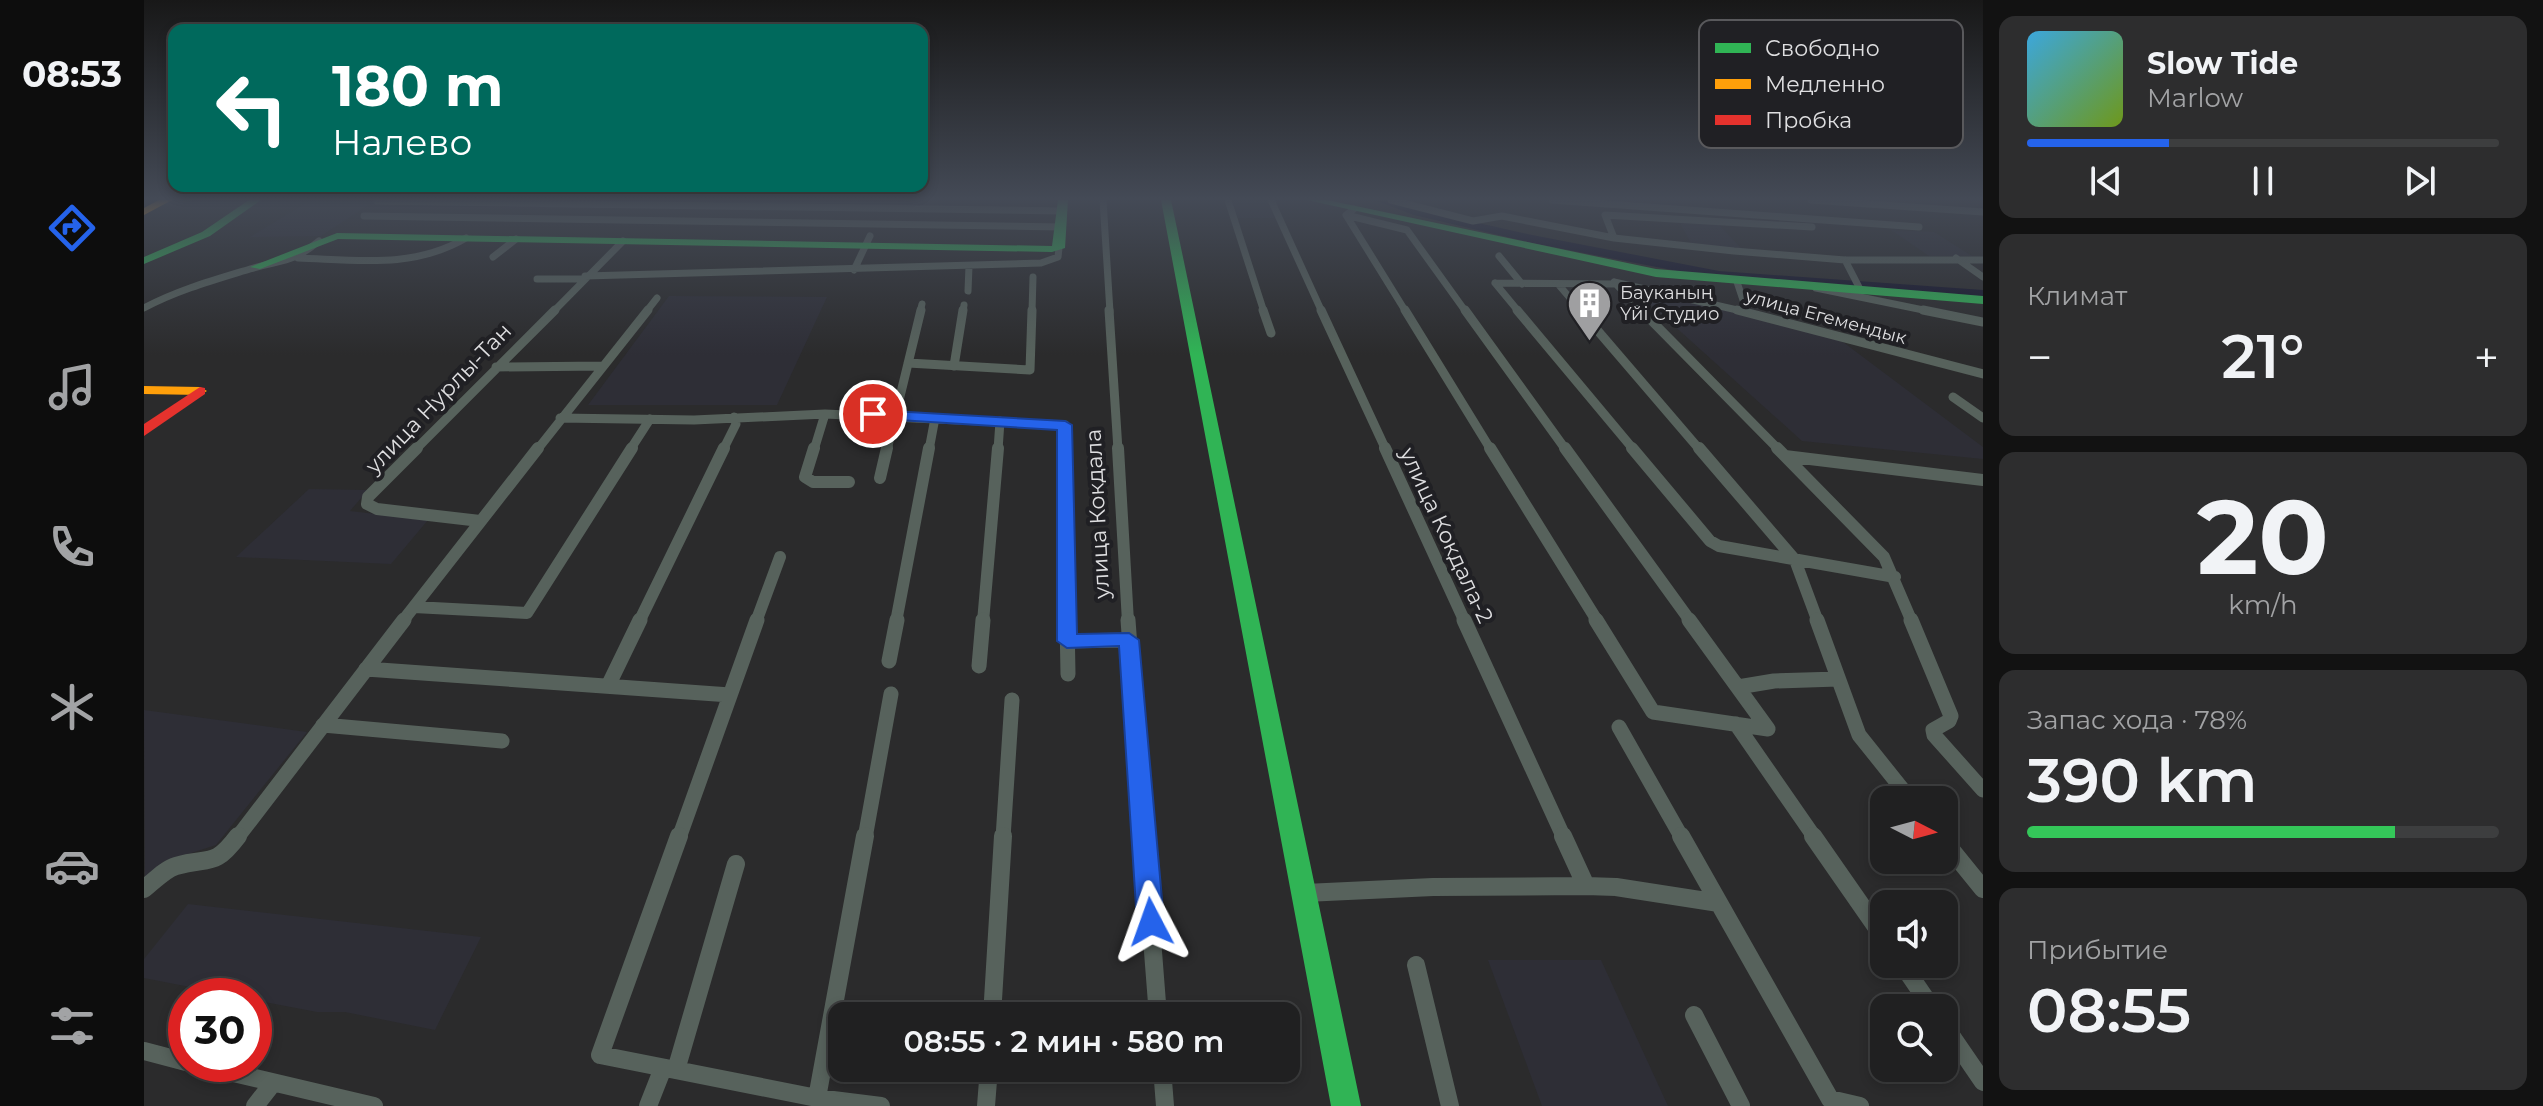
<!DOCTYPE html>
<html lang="ru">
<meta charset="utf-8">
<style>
:root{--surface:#202021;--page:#2d2d2e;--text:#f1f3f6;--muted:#a2a3a5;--line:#3d3e3f;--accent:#2563eb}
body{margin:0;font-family:Montserrat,sans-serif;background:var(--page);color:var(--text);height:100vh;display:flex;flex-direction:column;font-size:30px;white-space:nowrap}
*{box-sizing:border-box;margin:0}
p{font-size:26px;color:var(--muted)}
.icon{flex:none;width:44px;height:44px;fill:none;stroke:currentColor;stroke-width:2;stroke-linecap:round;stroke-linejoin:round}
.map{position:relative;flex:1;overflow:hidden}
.panel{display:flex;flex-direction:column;gap:16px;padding:16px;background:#121212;width:560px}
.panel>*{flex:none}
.banner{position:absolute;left:24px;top:24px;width:760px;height:168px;border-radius:16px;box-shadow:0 4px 12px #0003,0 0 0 2px var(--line);background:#00695c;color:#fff;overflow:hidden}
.needle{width:52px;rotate:96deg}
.buttons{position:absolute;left:1726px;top:786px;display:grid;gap:16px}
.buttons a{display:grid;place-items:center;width:88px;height:88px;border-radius:16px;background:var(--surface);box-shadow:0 4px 12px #0003,0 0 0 2px var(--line);font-size:40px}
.speed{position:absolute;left:24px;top:978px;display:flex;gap:16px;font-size:40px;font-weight:700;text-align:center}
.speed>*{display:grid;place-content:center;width:104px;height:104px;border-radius:50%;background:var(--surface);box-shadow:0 4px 12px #0003,0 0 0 2px var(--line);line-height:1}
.speed .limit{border:12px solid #d22;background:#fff;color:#111}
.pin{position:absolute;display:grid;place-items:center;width:68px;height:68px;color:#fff;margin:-34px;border:4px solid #fff;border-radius:50%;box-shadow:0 2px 8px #0007}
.me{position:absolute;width:88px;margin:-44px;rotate:356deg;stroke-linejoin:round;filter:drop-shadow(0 0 6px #0008)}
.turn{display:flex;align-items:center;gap:28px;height:168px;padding:0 32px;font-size:36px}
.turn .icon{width:104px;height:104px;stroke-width:2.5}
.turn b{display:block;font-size:56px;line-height:68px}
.big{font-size:60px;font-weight:600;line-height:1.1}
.panel .tile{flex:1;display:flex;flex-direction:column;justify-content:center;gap:12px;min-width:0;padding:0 28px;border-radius:16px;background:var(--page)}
.panel .dial{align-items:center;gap:0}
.dial b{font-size:104px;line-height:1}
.song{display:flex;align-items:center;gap:24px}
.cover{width:96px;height:96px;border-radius:12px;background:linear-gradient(135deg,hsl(200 70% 55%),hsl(80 70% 35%))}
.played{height:8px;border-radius:4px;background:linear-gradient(90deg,var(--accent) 30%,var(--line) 30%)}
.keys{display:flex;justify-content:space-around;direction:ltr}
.heat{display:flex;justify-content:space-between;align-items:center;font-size:44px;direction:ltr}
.charge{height:12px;border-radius:6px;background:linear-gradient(90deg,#34c759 78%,var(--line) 0)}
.trip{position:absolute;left:684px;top:1002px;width:472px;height:80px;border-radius:16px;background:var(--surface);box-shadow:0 4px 12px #0003,0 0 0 2px var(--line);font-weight:600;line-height:80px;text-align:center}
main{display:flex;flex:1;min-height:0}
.tab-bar{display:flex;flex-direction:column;width:144px;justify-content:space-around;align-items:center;background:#0d0d0d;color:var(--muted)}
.tab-bar .icon{width:56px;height:56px}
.tab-bar .on{color:var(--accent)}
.tab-bar b{font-size:36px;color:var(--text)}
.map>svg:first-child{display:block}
</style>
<main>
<nav class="tab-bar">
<b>08:53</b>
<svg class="icon on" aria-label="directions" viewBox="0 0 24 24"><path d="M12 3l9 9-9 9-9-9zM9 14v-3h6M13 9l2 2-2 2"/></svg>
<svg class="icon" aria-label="music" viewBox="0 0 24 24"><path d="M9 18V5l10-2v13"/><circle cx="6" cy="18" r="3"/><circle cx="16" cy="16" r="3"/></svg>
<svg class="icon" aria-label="phone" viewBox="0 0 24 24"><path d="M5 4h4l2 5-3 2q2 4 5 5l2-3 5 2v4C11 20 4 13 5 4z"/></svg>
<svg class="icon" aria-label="climate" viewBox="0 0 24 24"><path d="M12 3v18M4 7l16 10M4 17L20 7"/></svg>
<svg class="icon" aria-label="car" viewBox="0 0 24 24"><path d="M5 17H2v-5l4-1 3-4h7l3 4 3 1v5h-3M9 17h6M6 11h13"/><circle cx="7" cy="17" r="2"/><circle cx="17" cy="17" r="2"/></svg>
<svg class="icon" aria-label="filters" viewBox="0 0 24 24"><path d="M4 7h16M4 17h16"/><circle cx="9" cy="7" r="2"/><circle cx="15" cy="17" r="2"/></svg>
</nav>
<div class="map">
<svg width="1839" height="1106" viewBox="0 0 1839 1106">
<rect width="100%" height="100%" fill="#2b2b2c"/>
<path fill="#2e2e36" d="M167,200H232L177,236L106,237Z
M1088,200H1123L1131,218H1094Z
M1535,221L1574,224L1598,249L1548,245Z
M1747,230L1790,232L1828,256H1785Z
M1486,286L1695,339L1839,447V459L1658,441Z
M525,296L683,297L633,405H444Z
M165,489L224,490L206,511L284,520L247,564L92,557Z
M0,710L163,732L72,845L19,862L1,879Z
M44,904L337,937L291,1030L201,1012H173L110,1000V996H92L0,978V959Z
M1344,960H1457L1524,1106H1398Z"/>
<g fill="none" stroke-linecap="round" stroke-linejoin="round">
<path fill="#131229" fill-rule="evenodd" d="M1230,200H1247L1277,210L1388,235L1575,271L1839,290V298L1575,279L1388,243L1270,215Z"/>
<path stroke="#57625c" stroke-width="7" d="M959,200L966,312
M1084,200L1120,312
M1127,200L1178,312
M1247,200L1329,221L1358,216L1470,238L1590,251L1701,260H1839
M1408,200L1775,227
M1667,200L1839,212
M233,201L919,211
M1210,209L1202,215L1262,312
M1202,215L1263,230L1322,312
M220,216L918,227
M1470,238L1461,215L1668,227
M1355,256L1378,284
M349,257L372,239
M154,258C213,260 269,269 322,238
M1812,258L1839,277
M1701,260L1717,291
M710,270L726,236
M441,276L897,263L914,257L915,248
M393,279H439
M1470,282L1499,312
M1470,282L1602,312
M1593,282L1603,312
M1351,283L1375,312
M1351,283L1473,284
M1414,284L1438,312
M1672,288L1789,312
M824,291L825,266
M0,308C34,290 70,280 106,269C139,259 147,264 175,241
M409,312L479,241
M502,312L513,298
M776,312L778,304
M819,312L820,305
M888,312L889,277"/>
<path stroke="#57625c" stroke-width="9" d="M965,310L974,450
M1119,310L1127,333
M1177,310L1242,450
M1261,310L1347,450
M1321,310L1422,450
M1373,310L1490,450
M1436,310L1556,450
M1497,310L1635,450
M1593,310L1839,374
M1779,310L1839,322
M764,363L886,370L888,310
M810,366L819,310
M352,367L458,366
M1809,397L1839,418
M416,418L550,420L681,414L921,425V450
M271,450L411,310
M393,450L504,310
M486,450L506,419
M579,450L592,424L590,417
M670,450L681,414
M743,450L777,310
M785,450L791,418
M854,450L856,421"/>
<path stroke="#57625c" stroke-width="12" d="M273,448L224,497L223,504L233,509L336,521
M670,448L661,477L669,482H705
M921,448L923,622
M974,448L984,622
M1241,448L1321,622
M1346,448L1454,622
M1421,448L1547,622
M1488,448L1566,541L1575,546L1751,577
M1555,448L1651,560L1674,622
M1633,448L1740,557L1768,622
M1641,456L1839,480
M736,478L743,448
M270,607L383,613L488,448
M258,622L394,448
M495,622L580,448
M612,622L636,557
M752,622L785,448
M839,622L854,448"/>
<path stroke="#57625c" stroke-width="15" d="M923,620L924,674
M984,620L1000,838
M1320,620L1420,838
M1452,620L1509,712L1624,729
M1545,620L1624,729
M1673,620L1715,735L1767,800
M1767,620L1807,716L1805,721L1789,730L1790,735L1839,790
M923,641L985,640
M745,661L753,620
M835,666L839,620
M222,669L586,695
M464,686L496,620
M1594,687L1630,681L1694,679
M1592,724L1671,838
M179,725L358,741
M1475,727L1538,838
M93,838L260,620
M535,838L613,620
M721,838L747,694
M859,838L868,700"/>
<path stroke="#57625c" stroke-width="18" d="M535,836L456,1055L673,1098L737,1106
M1000,836L1014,1016
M1419,836L1442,886
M1537,836L1686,1099L1716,1106
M1669,836L1740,938
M1800,841L1839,889
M0,889C9,882 21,869 32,866C66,856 69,869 94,836
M1161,893L1289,887L1442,886L1472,887L1575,903
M1758,964L1788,1008
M1272,965L1306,1106
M1550,1015L1597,1106
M848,1016L859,836
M1800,1025L1839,1082
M0,1051L42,1062
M51,1064L230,1106
M1018,1068L1021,1106
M532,1070L592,864
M673,1098L721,836
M111,1106L129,1083
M504,1106L519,1068
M842,1106L845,1068"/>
<path fill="#30b455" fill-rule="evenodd" d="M105,200H117L66,236L0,264V257L58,232Z
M914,200H924L921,248L908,252L194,239L116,269L106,267L193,233L908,246Z
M1017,200H1027L1217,1106H1187Z
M1163,200H1183L1512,269L1839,296V304L1512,277Z"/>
<path fill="#ff9f0a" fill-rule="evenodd" d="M15,200H28L0,215V208Z
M0,386L56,387L63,391L56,395L0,394Z"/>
<path fill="#e5322d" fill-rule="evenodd" d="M56,387L61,388V394L0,436V424Z"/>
</g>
<linearGradient id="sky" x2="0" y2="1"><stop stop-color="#181818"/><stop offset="0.56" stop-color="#444a56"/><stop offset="1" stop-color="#444a56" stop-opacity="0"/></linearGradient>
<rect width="1839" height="355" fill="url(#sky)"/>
<path fill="#2563eb" stroke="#184099" stroke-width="2" d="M729,410L921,421L928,425L933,634L985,633L995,640L1020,922L1016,930L1007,933L997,930L993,922L975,646L923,648L913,641V430L723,418L721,414Z"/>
<defs>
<symbol id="building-pin" viewBox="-11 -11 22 30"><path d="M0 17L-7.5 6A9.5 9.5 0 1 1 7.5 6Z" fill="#9f9fa1" stroke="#202024"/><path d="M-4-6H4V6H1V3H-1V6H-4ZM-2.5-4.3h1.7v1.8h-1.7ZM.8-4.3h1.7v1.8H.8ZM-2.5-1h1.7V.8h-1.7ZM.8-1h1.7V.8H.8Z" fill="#fff"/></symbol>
</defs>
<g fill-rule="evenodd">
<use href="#building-pin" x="1420" y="278" width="51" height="69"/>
</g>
<g text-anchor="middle" stroke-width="8" stroke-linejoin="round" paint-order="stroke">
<g font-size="18" fill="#dedee0" stroke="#202024" text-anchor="start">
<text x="1476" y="299">Бауканың<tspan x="1476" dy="21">Үйі Студио</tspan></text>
</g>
<g font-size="18" fill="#dedee0" stroke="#202024">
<text transform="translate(1682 317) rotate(15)" y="6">улица Егемендык</text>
</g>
<g font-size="22" fill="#dedee0" stroke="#202024">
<text transform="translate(294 398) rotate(-46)" y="8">улица Нурлы-Тан</text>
<text transform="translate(953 514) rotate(-93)" y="8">улица Кокдала</text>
<text transform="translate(1303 535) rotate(65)" y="8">улица Кокдала-2</text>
</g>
</g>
<rect x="1555" y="20" width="264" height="128" rx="12" fill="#202024" stroke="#59595c" stroke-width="2"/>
<rect x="1571" y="43" width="36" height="10" fill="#30b455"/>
<rect x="1571" y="79" width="36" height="10" fill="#ff9f0a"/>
<rect x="1571" y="115" width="36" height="10" fill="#e5322d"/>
<g font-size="22" fill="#dedee0">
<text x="1621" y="56">Свободно</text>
<text x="1621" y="92">Медленно</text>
<text x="1621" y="128">Пробка</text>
</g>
</svg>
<div class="buttons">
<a><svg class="needle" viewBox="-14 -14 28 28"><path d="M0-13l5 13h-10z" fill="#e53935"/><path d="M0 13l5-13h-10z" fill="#a2a3a5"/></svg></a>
<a><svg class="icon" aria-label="sound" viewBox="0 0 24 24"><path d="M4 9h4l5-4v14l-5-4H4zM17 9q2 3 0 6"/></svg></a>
<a><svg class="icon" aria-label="search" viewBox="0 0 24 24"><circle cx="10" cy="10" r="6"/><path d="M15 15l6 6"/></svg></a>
</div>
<div class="speed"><div class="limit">30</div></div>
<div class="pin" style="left:729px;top:414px;background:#d93025"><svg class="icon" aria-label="arrive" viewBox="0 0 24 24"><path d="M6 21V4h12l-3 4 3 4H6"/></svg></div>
<svg class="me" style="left:1007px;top:922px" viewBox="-20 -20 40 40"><path d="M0-17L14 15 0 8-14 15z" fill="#2563eb" stroke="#fff" stroke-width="4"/></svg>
<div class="trip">08:55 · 2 мин · 580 m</div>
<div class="banner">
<div class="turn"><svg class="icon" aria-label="left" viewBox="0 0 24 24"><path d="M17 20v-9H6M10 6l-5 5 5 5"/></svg><div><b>180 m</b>Налево</div></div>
</div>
</div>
<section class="panel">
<div class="tile">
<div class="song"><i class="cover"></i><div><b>Slow Tide</b><p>Marlow</p></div></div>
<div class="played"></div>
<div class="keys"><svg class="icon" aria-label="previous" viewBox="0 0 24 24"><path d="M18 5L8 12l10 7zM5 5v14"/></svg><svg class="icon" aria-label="pause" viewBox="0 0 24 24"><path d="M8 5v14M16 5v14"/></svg><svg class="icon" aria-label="next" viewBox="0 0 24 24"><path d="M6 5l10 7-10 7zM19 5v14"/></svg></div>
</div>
<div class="tile"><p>Климат</p>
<div class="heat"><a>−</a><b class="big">21°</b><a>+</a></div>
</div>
<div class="tile dial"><b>20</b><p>km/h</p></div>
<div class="tile"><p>Запас хода · 78%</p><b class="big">390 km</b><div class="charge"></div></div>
<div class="tile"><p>Прибытие</p><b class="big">08:55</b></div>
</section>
</main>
